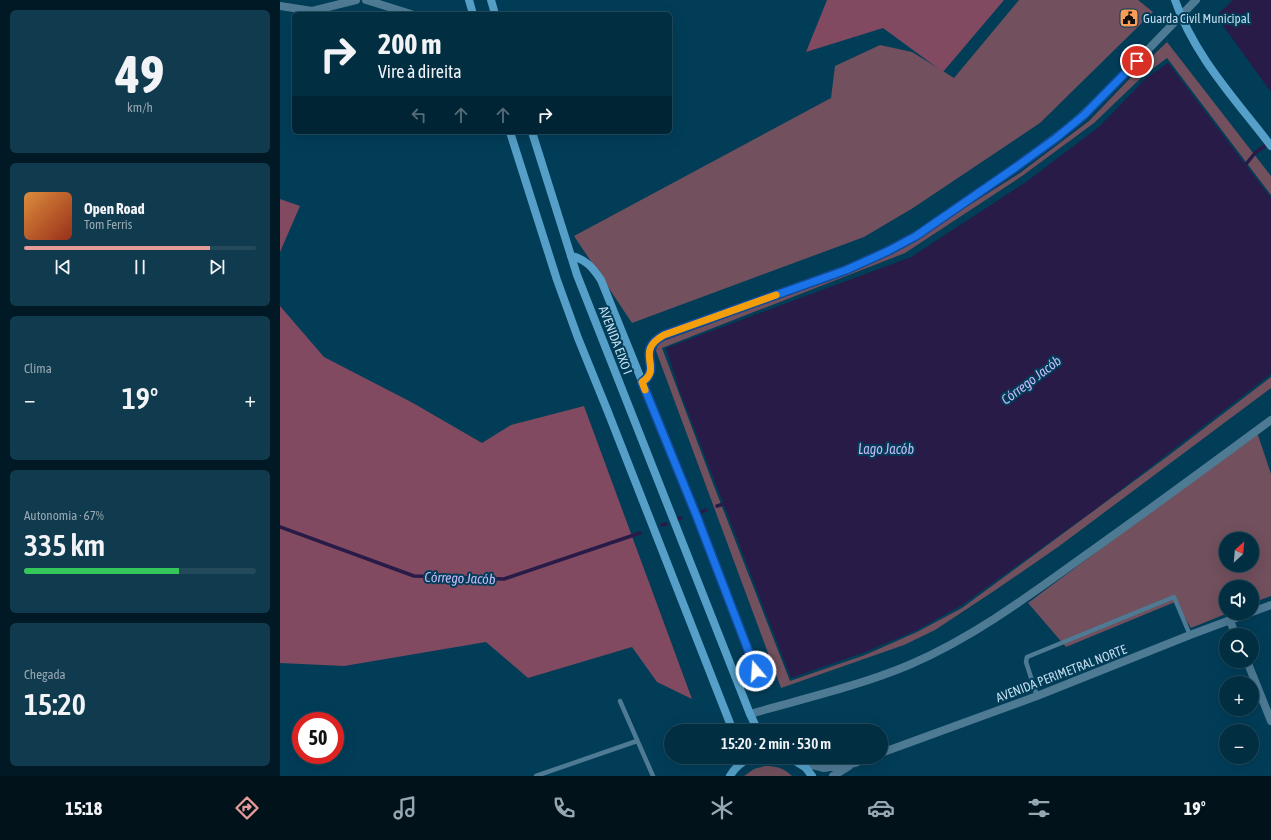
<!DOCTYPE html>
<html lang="pt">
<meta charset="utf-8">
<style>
:root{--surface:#022e42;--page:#103a4d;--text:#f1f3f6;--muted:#96a8b2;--line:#234a5b;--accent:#e69b98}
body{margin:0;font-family:"Asap Condensed",sans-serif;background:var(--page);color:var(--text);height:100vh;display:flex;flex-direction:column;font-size:15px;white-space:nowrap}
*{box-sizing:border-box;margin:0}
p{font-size:13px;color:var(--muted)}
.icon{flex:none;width:22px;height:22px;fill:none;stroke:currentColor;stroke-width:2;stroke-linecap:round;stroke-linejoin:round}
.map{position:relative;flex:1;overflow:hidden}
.side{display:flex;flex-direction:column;gap:10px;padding:10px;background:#011924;width:280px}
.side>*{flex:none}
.banner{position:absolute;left:12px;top:12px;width:380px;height:122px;border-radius:6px;box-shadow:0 4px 16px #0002,0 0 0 1px var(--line);background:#022e42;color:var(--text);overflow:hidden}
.needle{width:26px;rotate:26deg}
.controls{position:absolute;left:939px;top:532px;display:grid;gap:8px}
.controls a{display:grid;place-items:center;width:40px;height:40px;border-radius:50%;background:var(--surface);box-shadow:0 4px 16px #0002,0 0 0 1px var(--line);font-size:20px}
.speed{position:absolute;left:12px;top:712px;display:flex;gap:8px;font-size:20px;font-weight:700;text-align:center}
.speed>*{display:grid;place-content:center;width:52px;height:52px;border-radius:50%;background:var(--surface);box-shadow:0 4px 16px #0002,0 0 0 1px var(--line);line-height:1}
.speed .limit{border:6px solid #d22;background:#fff;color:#111}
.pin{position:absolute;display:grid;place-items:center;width:34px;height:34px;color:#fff;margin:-17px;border:2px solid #fff;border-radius:50%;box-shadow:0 1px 4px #0007}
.me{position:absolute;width:44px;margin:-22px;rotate:342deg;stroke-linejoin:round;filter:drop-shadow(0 0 3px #0008)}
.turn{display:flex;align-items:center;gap:14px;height:84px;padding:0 20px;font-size:18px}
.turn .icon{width:52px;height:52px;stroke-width:2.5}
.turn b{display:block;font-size:28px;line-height:34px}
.lanes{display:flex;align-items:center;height:38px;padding:0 20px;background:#0003;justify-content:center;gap:20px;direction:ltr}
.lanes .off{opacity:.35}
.big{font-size:30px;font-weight:600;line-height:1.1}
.side .card{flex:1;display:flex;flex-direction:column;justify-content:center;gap:6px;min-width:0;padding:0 14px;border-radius:6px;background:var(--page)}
.side .dial{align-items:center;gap:0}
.dial b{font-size:52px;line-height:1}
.song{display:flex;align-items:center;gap:12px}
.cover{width:48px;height:48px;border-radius:6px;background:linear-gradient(135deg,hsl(30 70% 55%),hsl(10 70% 35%))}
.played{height:4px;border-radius:2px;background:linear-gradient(90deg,var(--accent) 80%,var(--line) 80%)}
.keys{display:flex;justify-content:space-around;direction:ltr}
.heat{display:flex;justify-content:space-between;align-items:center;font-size:22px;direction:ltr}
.charge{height:6px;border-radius:3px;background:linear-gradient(90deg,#34c759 67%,var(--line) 0)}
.trip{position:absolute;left:384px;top:724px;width:224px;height:40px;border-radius:20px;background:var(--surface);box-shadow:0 4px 16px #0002,0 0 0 1px var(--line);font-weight:600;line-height:40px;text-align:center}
.tabs{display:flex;height:64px;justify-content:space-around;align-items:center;background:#01121a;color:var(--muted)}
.tabs .icon{width:28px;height:28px}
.tabs .current{color:var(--accent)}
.tabs b{font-size:18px;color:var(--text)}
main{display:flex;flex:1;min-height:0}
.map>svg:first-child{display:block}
</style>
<main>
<section class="side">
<div class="card dial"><b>49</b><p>km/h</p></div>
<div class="card">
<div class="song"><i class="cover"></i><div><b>Open Road</b><p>Tom Ferris</p></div></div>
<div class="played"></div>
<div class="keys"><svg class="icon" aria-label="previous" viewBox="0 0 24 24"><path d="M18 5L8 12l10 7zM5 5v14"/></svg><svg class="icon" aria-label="pause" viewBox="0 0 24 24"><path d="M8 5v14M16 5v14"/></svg><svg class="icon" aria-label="next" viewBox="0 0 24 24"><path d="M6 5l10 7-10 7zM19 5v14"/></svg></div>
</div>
<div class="card"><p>Clima</p>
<div class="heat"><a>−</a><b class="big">19°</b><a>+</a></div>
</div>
<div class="card"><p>Autonomia · 67%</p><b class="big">335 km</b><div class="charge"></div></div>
<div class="card"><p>Chegada</p><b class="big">15:20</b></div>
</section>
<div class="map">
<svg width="991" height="776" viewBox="0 0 991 776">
<rect width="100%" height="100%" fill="#023d58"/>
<path fill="#72505d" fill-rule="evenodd" d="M739,0H858L873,12L760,123L633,208L584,237L352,323L294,236L551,98L555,66L600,45L632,52L674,78Z
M887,42L991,176V195L887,58L863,76L814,123L742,176L625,253L382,348L432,481L510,681L585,655L637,632L682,608L888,456L991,377V388L778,547L714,591L655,630L624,645L501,688L376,351L378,343L574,271L623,247L740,173L809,121L857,71Z
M977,432L991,474V596L972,603V587H946V613H948L911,628L895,602L786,647L748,603ZM946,539H972V565H946Z
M485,766C496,766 504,768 512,776H464L474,769Z"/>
<path fill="#824a60" d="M547,0H724L663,72L603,28L526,52Z
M0,199L20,206L0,252Z
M0,306L44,357L133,403L202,443L231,425L304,406L412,699L377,682L352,647L248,678L206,642L64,666L0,663Z"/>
<path fill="#291b48" d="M953,0H991V92L936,16Z
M888,63L991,198V374L813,511L682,605L637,630L585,652L511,678L399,389L386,348L631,257L746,182L820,126L865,79Z"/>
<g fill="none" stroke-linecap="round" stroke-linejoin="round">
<path stroke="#291b48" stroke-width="3.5" d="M963,168L975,153L989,143
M437,506L447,503
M421,512L426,510
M398,519L401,518
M382,525L386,524
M0,527L134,576L224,579L360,533"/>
<path stroke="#4e7a94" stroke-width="4.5" d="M757,696L746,662L747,657L894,597L910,635
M340,701L373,776
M256,776L357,741"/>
<path stroke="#4e7a94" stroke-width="8" d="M86,0L131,14
M0,6L32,11L76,0
M362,382C384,368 353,352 384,335L566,270L608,251L636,236L736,167L793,124L827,92L916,0
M972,612L991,605
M950,621L956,635
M967,661L991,721
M470,714C522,699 579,686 629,665C694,637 750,595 807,554C869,510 930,465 991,420
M601,753L757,696L910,635L969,613
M520,762L544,768L575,763L590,757
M553,776L569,766"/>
<path stroke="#559fc8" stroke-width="8" d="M189,0L193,14
M211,0L215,14
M895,0C914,56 956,100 991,146
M230,132L277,280L298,338L328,412L453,731
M252,132L297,275L470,714L478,731
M291,256C306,259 313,268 321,280L417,517L475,667C476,678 466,681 459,685
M509,757L526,768L532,776
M450,776C455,767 463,761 472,757"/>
</g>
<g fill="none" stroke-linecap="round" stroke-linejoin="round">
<defs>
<path id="route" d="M476,671L475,668L417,517L362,382C384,368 353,352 384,335L566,270L608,251L636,236L736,167L776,138L804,115L857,61"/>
</defs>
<use href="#route" stroke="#114b97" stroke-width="10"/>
<use href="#route" stroke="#1a73e8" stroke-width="7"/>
<path stroke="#f59e0b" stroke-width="7" d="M365,390L362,382C384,368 353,352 384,335L496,295"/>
</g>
<defs>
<symbol id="civic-square" viewBox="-11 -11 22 22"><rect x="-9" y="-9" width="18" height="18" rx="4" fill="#fd9c55" stroke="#023d58"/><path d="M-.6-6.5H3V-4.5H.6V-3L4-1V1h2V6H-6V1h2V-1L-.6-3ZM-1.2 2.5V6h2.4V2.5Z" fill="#111"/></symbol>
</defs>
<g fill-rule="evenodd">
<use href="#civic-square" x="838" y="7" width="22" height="22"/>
</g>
<g text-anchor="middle" stroke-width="4" stroke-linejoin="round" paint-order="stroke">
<g font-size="13" fill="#c2dced" stroke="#023d58" text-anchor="start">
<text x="863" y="23">Guarda Civil Municipal</text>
</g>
<g font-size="13" fill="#c2dced" stroke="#023d58">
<text transform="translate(336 340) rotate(69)" y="5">AVENIDA EIXO I</text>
<text transform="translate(781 673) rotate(-21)" y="5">AVENIDA PERIMETRAL NORTE</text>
</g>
<g font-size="14" font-style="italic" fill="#c7b8f7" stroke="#023d58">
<text transform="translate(751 380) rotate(-37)" y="5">Córrego Jacób</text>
<text x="606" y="454">Lago Jacób</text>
<text transform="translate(180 578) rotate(2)" y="5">Córrego Jacób</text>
</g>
</g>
</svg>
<div class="controls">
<a><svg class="needle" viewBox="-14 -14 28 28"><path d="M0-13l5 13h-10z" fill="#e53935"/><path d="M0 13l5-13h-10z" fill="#96a8b2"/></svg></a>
<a><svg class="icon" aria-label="sound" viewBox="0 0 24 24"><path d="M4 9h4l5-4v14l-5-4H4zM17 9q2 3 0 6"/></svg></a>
<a><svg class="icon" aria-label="search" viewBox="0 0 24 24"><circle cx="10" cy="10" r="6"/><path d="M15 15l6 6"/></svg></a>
<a>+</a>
<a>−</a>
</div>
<div class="speed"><div class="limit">50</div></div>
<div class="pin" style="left:857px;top:61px;background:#d93025"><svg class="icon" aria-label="arrive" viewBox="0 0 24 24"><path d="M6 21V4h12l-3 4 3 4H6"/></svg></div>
<svg class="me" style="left:476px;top:671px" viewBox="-20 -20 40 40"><circle r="17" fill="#1a73e8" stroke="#fff" stroke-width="3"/><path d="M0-11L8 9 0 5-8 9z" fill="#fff"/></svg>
<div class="trip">15:20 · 2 min · 530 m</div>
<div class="banner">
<div class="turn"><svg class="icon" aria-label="right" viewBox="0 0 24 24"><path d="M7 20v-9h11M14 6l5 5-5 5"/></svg><div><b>200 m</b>Vire à direita</div></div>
<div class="lanes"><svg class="icon off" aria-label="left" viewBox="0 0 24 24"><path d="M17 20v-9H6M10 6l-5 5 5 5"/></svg><svg class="icon off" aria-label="ahead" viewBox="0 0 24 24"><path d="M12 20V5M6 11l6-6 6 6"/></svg><svg class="icon off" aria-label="ahead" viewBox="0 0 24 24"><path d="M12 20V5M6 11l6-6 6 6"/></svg><svg class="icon" aria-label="right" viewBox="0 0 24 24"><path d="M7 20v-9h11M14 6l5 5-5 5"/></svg></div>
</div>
</div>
</main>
<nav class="tabs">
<b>15:18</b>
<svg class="icon current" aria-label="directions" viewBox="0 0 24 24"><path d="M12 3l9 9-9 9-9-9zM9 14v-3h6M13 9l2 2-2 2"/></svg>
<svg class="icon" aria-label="music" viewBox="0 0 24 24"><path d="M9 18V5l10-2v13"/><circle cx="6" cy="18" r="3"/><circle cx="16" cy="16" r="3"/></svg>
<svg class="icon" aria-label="phone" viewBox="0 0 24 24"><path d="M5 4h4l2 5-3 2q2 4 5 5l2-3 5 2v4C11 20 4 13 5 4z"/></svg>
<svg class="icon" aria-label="climate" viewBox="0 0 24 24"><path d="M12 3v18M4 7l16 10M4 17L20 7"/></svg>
<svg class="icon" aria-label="car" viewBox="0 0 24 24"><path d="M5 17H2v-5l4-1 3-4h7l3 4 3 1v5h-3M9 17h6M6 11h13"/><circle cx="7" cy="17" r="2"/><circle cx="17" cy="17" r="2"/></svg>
<svg class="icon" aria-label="filters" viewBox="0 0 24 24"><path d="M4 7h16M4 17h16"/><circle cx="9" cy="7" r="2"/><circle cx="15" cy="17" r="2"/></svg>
<b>19°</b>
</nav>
